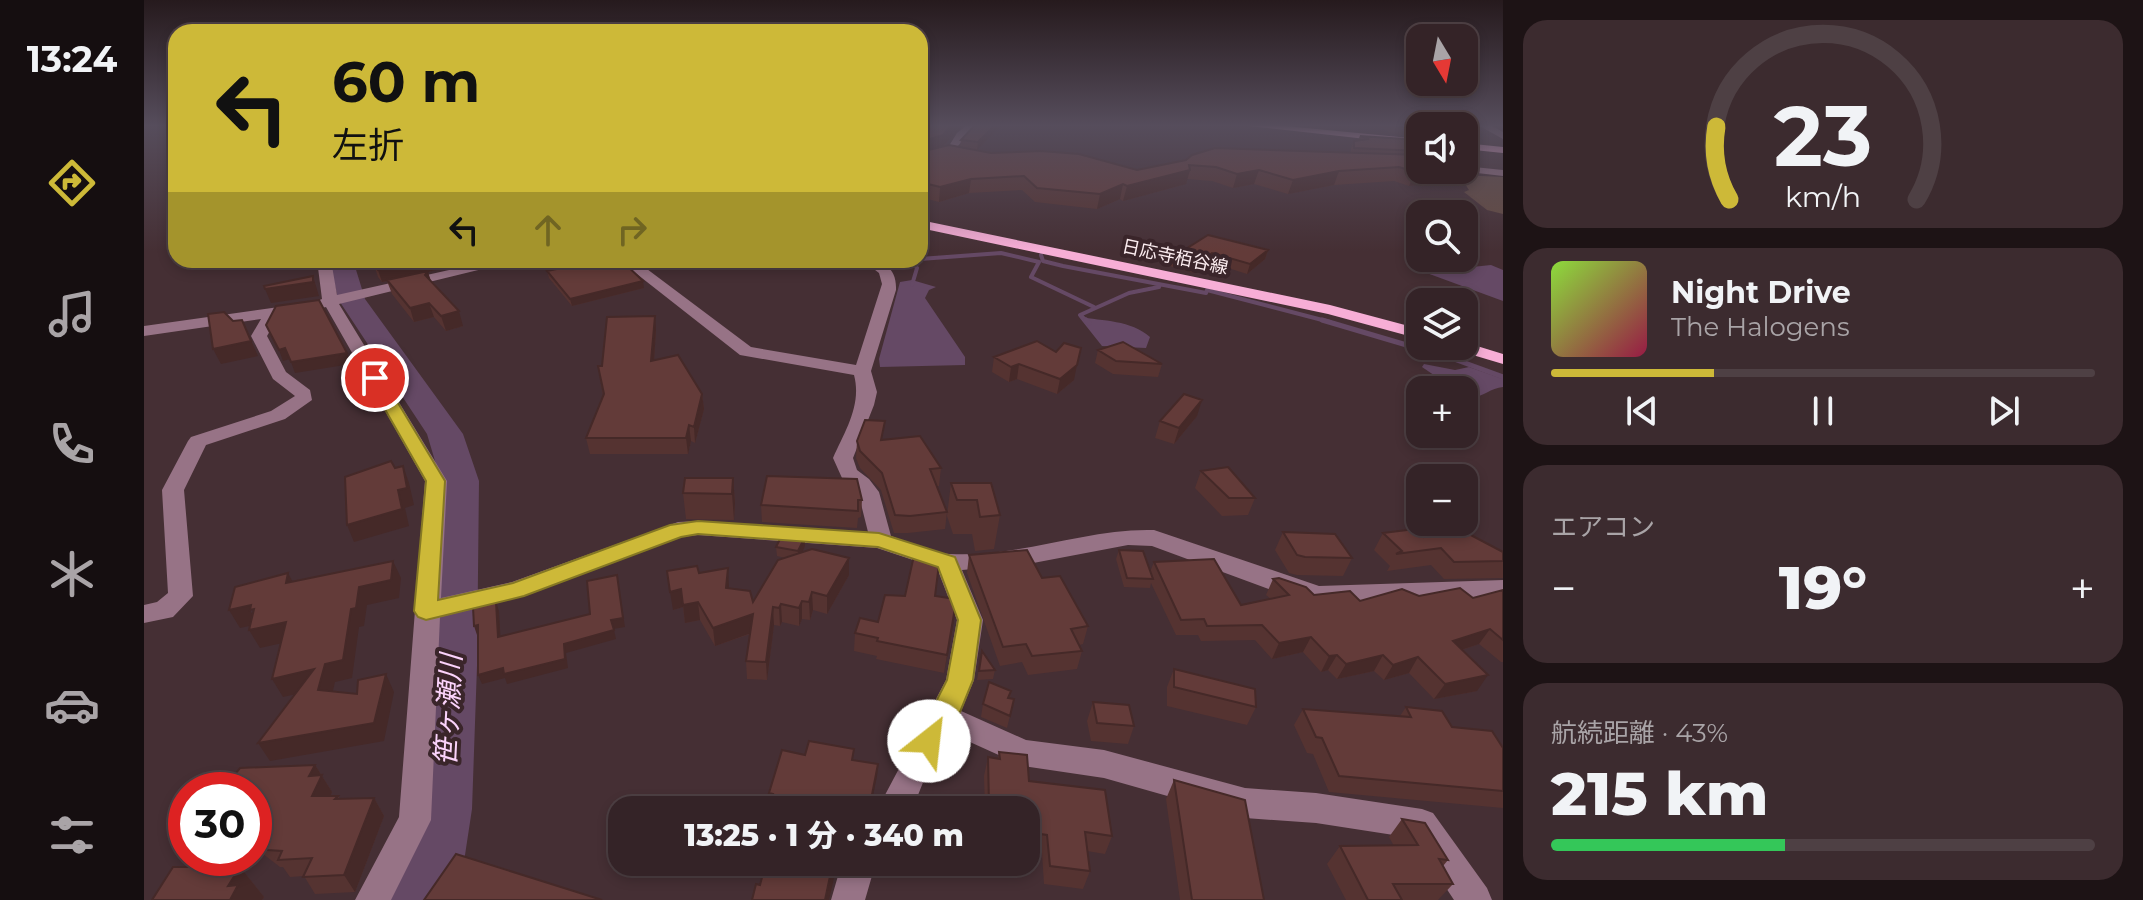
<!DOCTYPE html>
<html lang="ja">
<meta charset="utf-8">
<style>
:root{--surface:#342327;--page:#3c2b2f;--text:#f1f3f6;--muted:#a9a4a7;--line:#4e4044;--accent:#cdb938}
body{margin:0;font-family:Montserrat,"Noto Sans JP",sans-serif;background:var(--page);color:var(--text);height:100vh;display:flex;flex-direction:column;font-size:30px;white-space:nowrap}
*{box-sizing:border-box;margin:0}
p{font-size:26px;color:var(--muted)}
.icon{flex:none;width:44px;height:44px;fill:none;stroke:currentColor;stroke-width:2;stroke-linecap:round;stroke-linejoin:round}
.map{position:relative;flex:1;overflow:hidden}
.panel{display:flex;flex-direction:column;gap:20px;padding:20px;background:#1d1315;width:640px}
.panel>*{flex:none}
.top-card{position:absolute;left:24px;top:24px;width:760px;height:244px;border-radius:24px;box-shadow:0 4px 12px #0003,0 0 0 2px var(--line);background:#cdb938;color:#111;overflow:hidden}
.needle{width:52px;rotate:170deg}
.tools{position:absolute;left:1262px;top:24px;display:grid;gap:16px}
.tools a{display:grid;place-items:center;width:72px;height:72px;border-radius:16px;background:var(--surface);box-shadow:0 4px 12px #0003,0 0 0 2px var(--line);font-size:40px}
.speed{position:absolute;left:24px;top:772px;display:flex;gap:16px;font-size:40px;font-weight:700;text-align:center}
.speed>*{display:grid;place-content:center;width:104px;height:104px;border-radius:50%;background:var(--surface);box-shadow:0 4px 12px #0003,0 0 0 2px var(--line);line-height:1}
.speed .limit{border:12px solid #d22;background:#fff;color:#111}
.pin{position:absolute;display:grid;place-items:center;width:68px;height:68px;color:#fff;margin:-34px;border:4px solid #fff;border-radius:50%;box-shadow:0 2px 8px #0007}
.me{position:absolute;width:88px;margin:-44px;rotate:29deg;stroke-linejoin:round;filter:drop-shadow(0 0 6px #0008)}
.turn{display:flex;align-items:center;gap:28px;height:168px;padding:0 32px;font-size:36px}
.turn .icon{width:104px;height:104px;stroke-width:2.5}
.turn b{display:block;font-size:56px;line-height:68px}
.lanes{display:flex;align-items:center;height:76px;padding:0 32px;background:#0003;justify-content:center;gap:40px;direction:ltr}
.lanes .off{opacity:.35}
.big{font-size:60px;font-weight:800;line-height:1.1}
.panel .card{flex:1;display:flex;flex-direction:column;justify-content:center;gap:12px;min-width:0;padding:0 28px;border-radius:24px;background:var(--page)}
.panel .dial{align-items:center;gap:0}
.dial svg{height:208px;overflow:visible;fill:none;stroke:var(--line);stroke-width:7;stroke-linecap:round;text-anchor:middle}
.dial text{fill:var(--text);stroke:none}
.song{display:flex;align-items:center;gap:24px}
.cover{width:96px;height:96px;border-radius:12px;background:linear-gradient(135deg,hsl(90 70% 55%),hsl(340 70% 35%))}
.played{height:8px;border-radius:4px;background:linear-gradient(90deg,var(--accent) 30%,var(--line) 30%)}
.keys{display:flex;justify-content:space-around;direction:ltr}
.heat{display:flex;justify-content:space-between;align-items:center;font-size:44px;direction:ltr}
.charge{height:12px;border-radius:6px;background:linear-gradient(90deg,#34c759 43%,var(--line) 0)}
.trip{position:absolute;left:464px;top:796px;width:432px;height:80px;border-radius:24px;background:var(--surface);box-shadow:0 4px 12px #0003,0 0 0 2px var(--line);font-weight:800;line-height:80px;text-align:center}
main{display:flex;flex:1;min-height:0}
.menu{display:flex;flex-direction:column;width:144px;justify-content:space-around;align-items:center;background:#150e10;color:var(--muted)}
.menu .icon{width:56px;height:56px}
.menu .active{color:var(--accent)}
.menu b{font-size:36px;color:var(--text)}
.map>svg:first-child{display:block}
</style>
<main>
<nav class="menu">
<b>13:24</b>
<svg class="icon active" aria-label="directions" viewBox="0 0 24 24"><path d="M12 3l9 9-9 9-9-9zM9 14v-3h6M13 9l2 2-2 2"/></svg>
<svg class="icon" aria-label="music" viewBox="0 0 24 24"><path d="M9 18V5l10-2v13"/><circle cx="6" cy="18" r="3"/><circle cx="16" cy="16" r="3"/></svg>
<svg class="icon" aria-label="phone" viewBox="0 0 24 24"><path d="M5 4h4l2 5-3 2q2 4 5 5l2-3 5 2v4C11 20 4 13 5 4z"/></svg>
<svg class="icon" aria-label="climate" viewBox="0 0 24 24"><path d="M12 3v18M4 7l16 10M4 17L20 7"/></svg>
<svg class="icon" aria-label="car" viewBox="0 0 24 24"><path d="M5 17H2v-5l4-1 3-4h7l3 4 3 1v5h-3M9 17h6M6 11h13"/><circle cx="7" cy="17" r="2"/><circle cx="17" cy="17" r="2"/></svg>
<svg class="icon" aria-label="filters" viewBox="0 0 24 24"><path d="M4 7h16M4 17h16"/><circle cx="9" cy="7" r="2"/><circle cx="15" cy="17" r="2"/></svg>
</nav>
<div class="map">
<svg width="1359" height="900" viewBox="0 0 1359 900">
<rect width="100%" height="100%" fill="#452f34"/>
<path fill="#654b41" d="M1315,175L1359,177V214L1343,210L1320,192L1325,190Z"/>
<path fill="#654965" d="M1347,265L1359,270V301L1280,272Z
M768,280L792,287L785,290L781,298L821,357V365L736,367L735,359L756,282Z
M935,317C959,321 987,320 1006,337L1002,348L958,346Z
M1280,364L1311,370L1325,367L1359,379V387C1344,388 1334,403 1320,395V390H1312L1278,367Z"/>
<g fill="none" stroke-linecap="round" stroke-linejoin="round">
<path stroke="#654965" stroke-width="4" d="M897,255L899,261L919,266L1062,293L1063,290L1186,322
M776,259L857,253L895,262L887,277L950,307
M747,260H771
M768,262L773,268L768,285
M944,322L936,315L985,293L1015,287"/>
<path stroke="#654965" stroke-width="5" d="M942,320L945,323
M1178,320L1310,359L1359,377"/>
<path fill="#654965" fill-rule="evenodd" d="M185,260H209L221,299L319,434L335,481L333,666L328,809L321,855L302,900H240L262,851L270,809L285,666L297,481L283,434L194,299Z"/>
<path fill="#977386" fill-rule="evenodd" d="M823,125H834L810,150L827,154V158L800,154L813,133Z
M1334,125H1346L1359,132V139Z
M1320,166L1359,170V176L1316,171Z
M173,260H187L193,295L350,260H375L195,304L303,481L297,598L368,582L534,522L554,521L724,532L714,492L698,478L689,458C701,431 718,405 710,375L596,355L475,260H491L607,347L712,365L738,284L735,273L718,260C739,260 753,267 752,290L727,371L733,392L730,405L709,458L713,470L725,479L735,492L747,536C765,542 787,554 806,554C875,558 942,528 1010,530L1175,586L1359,580V598L1175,604L1146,597L1008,546L984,545L884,564L818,570L839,620L830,680L817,711L882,740L960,750L1101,788L1172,793L1278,809L1289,813L1343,888L1348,900H1310L1269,838L1172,823L1101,818L960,778L879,766L806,733L784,770L768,810H733L802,680L813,620L793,568L733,548L554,535L537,537L381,596L296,617L287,820L247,900H211L255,817L281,481L182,307L174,309L166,304L178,299Z
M135,307L143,312L134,317L123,336L142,372L166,390L168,400L141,419L62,445L40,490L49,596L29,617L0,623V605L13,602L24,593L18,490L44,441L47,437L127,411L151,396L129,379L107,336L117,319L0,336V326Z
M698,862H732L721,900H687Z"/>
<path fill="#f7aed6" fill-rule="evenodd" d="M1096,125H1131L1276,139V145Z
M1320,143L1359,147V153L1320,149Z
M776,220L1186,305L1276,329V339L1184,314L776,228Z
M1320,342L1359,354V364L1312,350L1310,346H1320Z"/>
</g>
<path fill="#553331" d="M776,125H819L799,146L816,147L817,140L831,125H855V128L833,150L993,170L1207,153V148L1210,141L1214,140L1216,136L1276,140V170L1302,181L1265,186L1250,181L1190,185L1144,194L1110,184L1089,188L1068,181L1043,179L1042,184L979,201L976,199L953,209L891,202L878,190L825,193L795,202L776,197Z
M1234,125H1280L1276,126V137L1246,133Z
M1064,235L1124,250L1121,259L1103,274L1065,262L1050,273L1026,266L1029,257Z
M684,260H702V266Z
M298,262L295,269L284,272L286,281L319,326L302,331L290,317L270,322L248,294L243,281L238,282L234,277L230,265Z
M403,271L500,288L428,306L405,278Z
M512,330L510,360L558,394L560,409L551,443L547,441L544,454H446L442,438L459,395L454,366H458Z
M954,350L1018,364L1014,377L969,374L951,363Z
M850,357L930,380L913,394L873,379L865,382L848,372Z
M1053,416L1030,444L1011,438L1016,421Z
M739,440L797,468L795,486H792L803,512L801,529L764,533H750L737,490L716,468L712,458L713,441Z
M1057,471L1111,498L1104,515L1078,516L1051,488Z
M589,478L591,503L590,520L542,519L539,493Z
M807,483L856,515L850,549L831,551L828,534H809L803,516Z
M718,500L717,517L714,518L713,528L618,522L617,505Z
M1139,532L1208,558L1199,576L1153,575L1145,573L1131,550Z
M1239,533L1280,537L1359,552V578L1300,579L1287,565L1243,571L1246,566L1230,550Z
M661,546L658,552L705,575L683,614L669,610L666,620L658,619L655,626L638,622L636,626L630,625L623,680L603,679L602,661L606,634L571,646L556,620L541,623L539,607L529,610L555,573L609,602L641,558L633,556L632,547Z
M975,550L1006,572L1010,562L1097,605L1127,599L1122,595L1129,579L1170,595L1216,601L1275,596L1329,598L1359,590V662H1357L1335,644L1318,650L1333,691L1290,699L1265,673L1240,680L1230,671L1193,679L1184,670L1177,672L1159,652L1128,659L1111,640L1057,641L1054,635H1032L1007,583L1006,588L980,587L972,559Z
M825,555L898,578L944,626L939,644L935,645L938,651L933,669L884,675L878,662L856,666L823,573Z
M791,596L810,620L800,673L732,659L733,656L710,651L711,633Z
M838,651L851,670L849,679L833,680Z
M1030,669L1112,707L1103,725L1023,706V687Z
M867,691L866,698L870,699L863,728L837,717L839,704Z
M949,702L990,726L984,744L947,741L943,721Z
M1262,707L1359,748V808L1185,792L1169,754L1163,753L1150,725L1159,709L1256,716Z
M855,752L885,781L968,836L961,854L943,851L946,871L939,889L900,884L898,853L882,851V810H841L840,776L844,757L854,758Z
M171,765L188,792L186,796H194L196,799L230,798L240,816L211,892L171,894L160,876L146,877L139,867H136L110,847V790Z
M1030,780L1120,900H1036L1022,799Z
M1258,819L1304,860L1299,866L1309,884L1294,900H1202L1183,864L1196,846H1250L1245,837Z
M42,838V855L35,846Z
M44,858H95L87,867H96L120,897L118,900H8L67,867L49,864Z"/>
<path fill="#452928" d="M808,125H819L798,147L776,154V142Z
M851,125H855V128L833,150L834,142Z
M1326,156L1322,163L1320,164V159Z
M1046,170L1042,184L979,201L983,186Z
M1115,170L1110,184L1089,188L1093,174Z
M1288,170H1307L1302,181L1265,186L1271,172Z
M1195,171L1190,185L1144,194L1149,180Z
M827,179L825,193L795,202L796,187Z
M979,184L976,199L953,209L956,194Z
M1124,250L1121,259L1103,274L1106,264Z
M1068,253L1065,262L1050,273L1053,264Z
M280,260H298V262L295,269L284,272L288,284L281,275L283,272L238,282L234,270Z
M169,276L175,296L127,303L121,289Z
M499,281L500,288L428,306L426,299Z
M285,303L290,317L270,322L266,308Z
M315,311L319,326L302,331L297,316Z
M511,316L512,330L509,376L507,361Z
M98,320L114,356L77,364L69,349Z
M141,348L146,359L139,361L135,350Z
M203,353L207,364L151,373L147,362Z
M875,364L873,379L865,382L867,367Z
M933,365L930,380L913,394L916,379Z
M558,394L560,409L551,443L550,427Z
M1058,400L1053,416L1030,444L1035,428Z
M545,425L547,441L544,454L542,438Z
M259,466L265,483L270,505L261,508L265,526L210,542L203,525Z
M589,478L591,503L590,520L588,494Z
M661,537V546L655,560L654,551Z
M705,558V575L683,614V596Z
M249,561L257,578L255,598L223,605L220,626L215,627L208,678L191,682L185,708L175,689L139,697L128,679L181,664L207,609L215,587Z
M584,568L585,586L584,605L582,588Z
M144,573L153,590L142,583Z
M473,575L481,627L469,629L467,620Z
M537,589L539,607L529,610L526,592Z
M668,592L669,610L666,620L665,602Z
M658,601V619L655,626V608Z
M352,602L355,611L357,646L354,637Z
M554,602L556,620L541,623L539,605Z
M812,602L810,620L800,673L803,655Z
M637,604L638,622L636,626L635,608Z
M107,605L106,610L114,624L96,628L85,610Z
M629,607L630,625L623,680L622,662Z
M609,614L610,632L571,646L569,628Z
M142,622L152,640L116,648L105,630Z
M334,625L337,634L333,635L330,626Z
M1346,629L1335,644L1299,656L1309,641Z
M470,630L472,639L422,653L424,668L363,684L361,678L338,684L334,675L420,644Z
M1167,637L1159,652L1128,659L1135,643Z
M1193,655L1184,670L1177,672L1185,656Z
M1239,655L1230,671L1193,679L1202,664Z
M1274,657L1265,673L1240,680L1249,665Z
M242,674L250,692L240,741L126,761L114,743L230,723Z
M1344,675L1333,691L1290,699L1301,684Z
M734,764L733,776L726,810H725Z
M171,765L188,792L179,813L168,796L165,776Z
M230,798L240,816L211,892L200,875Z
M74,858H95L85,871Z
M689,862L690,878L685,900H681Z
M96,867L120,897L118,900H86L84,886Z"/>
<path fill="#633b39" stroke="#452928" stroke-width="2" d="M776,125H808L799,135L776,142Z
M831,125H851L834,142L817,140Z
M1247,125H1280L1281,126H1276V129Z
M1216,136L1276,140V151L1210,148V141L1225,139Z
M805,145L847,153L897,151L935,154L993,170L1042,160L1048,155L1071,148L1276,155V170H1288L1271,172L1255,167L1195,171L1149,180L1115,170L1093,174L1072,167L1045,165L1046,170L983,186L979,184L956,194L893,188L880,176L827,179L796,187L776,182V152Z
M1064,235L1124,250L1106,264L1068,253L1053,264L1029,257Z
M241,260H280L234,270L230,265Z
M456,260H477L499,281L426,299L403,271Z
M284,271L281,275L315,311L297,316L285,303L266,308L243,280Z
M169,276V282L121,289L120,286Z
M175,300L203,353L147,362L141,348L135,350L122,325L132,306Z
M80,312L89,321L98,320L107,341L69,349L64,314Z
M511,316L507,361L534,355L558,394L550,427L545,425L542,438H442L460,394L454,366H458L463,317Z
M893,341L912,352L920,343L937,348L933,365L916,379L875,364L867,367L850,357Z
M979,342L1018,364L972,361L954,350Z
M1040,394L1058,400L1035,428L1016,421Z
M721,420L741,421L737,440L776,436L797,468L786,469L803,512L766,516L751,515L738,473L716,451L713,441Z
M247,461L251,468L259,466L263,488L254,490L258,509L203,525L201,477Z
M1084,467L1111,498H1085L1057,471Z
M623,476L713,479L718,500H714V511L617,505Z
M541,478H589L588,494L539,493Z
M807,483H847L856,515L836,517L833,500H813Z
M1304,523L1359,552V561L1310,562L1297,548L1252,554L1258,551L1239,533L1271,529L1280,537Z
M1139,532L1191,534L1208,558L1161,557L1153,555Z
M638,535L661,537L654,551L632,547Z
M668,549L705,558L683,596L668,592L665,602L658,601L655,608L637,604L635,608L629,607L622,662L602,661L609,614L569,628L554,602L539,605L537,589L526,592L523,571L553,566L555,573L584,568L582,588L606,591L609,602L634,560Z
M883,550L898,578L916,576L944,626L927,629L938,651L888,656L882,644L859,647L825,555Z
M975,550L999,551L1009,579L983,578Z
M771,551L790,554L795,564L791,596L811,599L812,602L803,655L733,641L734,638L711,633L716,618L734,622L741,595L761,596Z
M1070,559L1097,605L1145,595L1129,579L1135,578L1162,587L1170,595L1206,591L1216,601L1258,589L1275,596L1316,588L1329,598L1359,590V640L1346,629L1309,641L1344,675L1301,684L1274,657L1249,665L1239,655L1202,664L1193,655L1185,656L1167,637L1135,643L1118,625L1063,626L1060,619L1037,620L1010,562Z
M249,561L247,580L215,587L212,608L207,609L199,660L181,664L174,690L213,694L214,680L242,674L230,723L114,743L170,669L128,679L142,622L105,630L110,609L106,610L107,605L85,610L91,587L144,573L142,583Z
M473,575L479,618L467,620L470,630L420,644L421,659L360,674L359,668L334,675V625L330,626L329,607L352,602L354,637L446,614L443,581Z
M838,651L851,670L835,671Z
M1030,669L1111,689L1112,707L1030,687Z
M845,682L867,691L864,698L870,699L866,716L839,704Z
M949,702L985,705L990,726L953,723Z
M1262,707L1298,711L1308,727L1348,731L1359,748V791L1195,776L1178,738L1172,737L1159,709L1267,717Z
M665,741L710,749L708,760L734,764L725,810L709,809L708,810H624L629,794L625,793L638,750L661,755Z
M855,752L883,755L885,781L961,790L968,836L941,832L946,871L906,866L903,835L882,832V810H859L858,806L845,805L844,757L856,759Z
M171,765L165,776L178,775L168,796H194L191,799L230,798L200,875L159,877L168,858L134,860L138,851L123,850L110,840V790H78L96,768Z
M1030,780L1101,800L1120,900H1048Z
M1258,819L1281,823L1304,860L1295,859L1309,884H1249L1258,900H1224L1196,846L1274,845Z
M42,838V848L35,846Z
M312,854L458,900H280Z
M622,862H689L681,900H608L612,884L616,885Z
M29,867H96L84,886L94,885L86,900H8Z"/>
<linearGradient id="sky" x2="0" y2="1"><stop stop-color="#261a1d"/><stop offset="0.5" stop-color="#564d5c"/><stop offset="1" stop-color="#564d5c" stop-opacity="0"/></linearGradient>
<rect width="1359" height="251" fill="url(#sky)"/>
<path fill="#cdb938" stroke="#857824" stroke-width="2" d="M231,373L239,378L301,481L294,600L369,583L526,525L554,521L735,533L811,557L837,620L829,680L814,717L795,750L785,753L776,750L772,741L803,680L814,620L794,567L734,547L554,534L537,537L380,596L282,620L274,617L270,611L282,481L223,378Z"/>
<g text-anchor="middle" stroke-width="8" stroke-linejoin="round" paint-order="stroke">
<g font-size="18" fill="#fcedf0" stroke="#3a252a">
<text transform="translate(1031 257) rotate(12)" y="6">日応寺栢谷線</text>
</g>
<g font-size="28" font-style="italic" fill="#fbd3fb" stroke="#3a252a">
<text transform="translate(304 710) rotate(-87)" y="10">笹ヶ瀬川</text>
</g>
</g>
</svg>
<div class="tools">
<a><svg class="needle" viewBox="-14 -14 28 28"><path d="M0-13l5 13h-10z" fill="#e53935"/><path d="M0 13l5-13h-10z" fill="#a9a4a7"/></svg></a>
<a><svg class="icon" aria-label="sound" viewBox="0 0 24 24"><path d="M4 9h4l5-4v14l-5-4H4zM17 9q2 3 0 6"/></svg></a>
<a><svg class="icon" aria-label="search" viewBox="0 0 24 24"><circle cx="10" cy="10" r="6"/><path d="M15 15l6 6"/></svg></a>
<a><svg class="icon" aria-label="layers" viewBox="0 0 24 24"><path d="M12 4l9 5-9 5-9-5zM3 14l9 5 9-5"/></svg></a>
<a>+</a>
<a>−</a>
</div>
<div class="speed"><div class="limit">30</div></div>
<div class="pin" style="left:231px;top:378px;background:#d93025"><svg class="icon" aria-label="arrive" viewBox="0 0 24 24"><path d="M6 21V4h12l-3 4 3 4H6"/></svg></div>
<svg class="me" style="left:785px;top:741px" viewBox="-20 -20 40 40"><circle r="19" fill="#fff"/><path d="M0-13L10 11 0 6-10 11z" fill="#cdb938"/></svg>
<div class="trip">13:25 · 1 分 · 340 m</div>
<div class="top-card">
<div class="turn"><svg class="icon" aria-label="left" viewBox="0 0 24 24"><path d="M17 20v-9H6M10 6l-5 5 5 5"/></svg><div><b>60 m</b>左折</div></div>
<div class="lanes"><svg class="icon" aria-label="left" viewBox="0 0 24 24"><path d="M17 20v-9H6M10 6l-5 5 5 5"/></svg><svg class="icon off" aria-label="ahead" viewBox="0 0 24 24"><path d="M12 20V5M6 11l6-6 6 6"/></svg><svg class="icon off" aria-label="right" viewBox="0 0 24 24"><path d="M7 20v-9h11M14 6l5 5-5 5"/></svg></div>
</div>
</div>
<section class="panel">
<div class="card dial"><svg viewBox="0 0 100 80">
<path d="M14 69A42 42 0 1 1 86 69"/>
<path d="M14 69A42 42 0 0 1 9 41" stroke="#cdb938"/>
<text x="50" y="56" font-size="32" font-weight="700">23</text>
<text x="50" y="72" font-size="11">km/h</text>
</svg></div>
<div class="card">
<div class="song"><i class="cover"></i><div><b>Night Drive</b><p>The Halogens</p></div></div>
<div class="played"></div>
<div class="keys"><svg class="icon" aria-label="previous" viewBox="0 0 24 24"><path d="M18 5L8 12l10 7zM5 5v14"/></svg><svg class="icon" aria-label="pause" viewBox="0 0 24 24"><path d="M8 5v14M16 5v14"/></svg><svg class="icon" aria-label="next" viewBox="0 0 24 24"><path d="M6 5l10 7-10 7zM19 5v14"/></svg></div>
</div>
<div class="card"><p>エアコン</p>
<div class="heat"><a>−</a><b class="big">19°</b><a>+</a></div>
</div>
<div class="card"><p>航続距離 · 43%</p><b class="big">215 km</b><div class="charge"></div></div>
</section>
</main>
